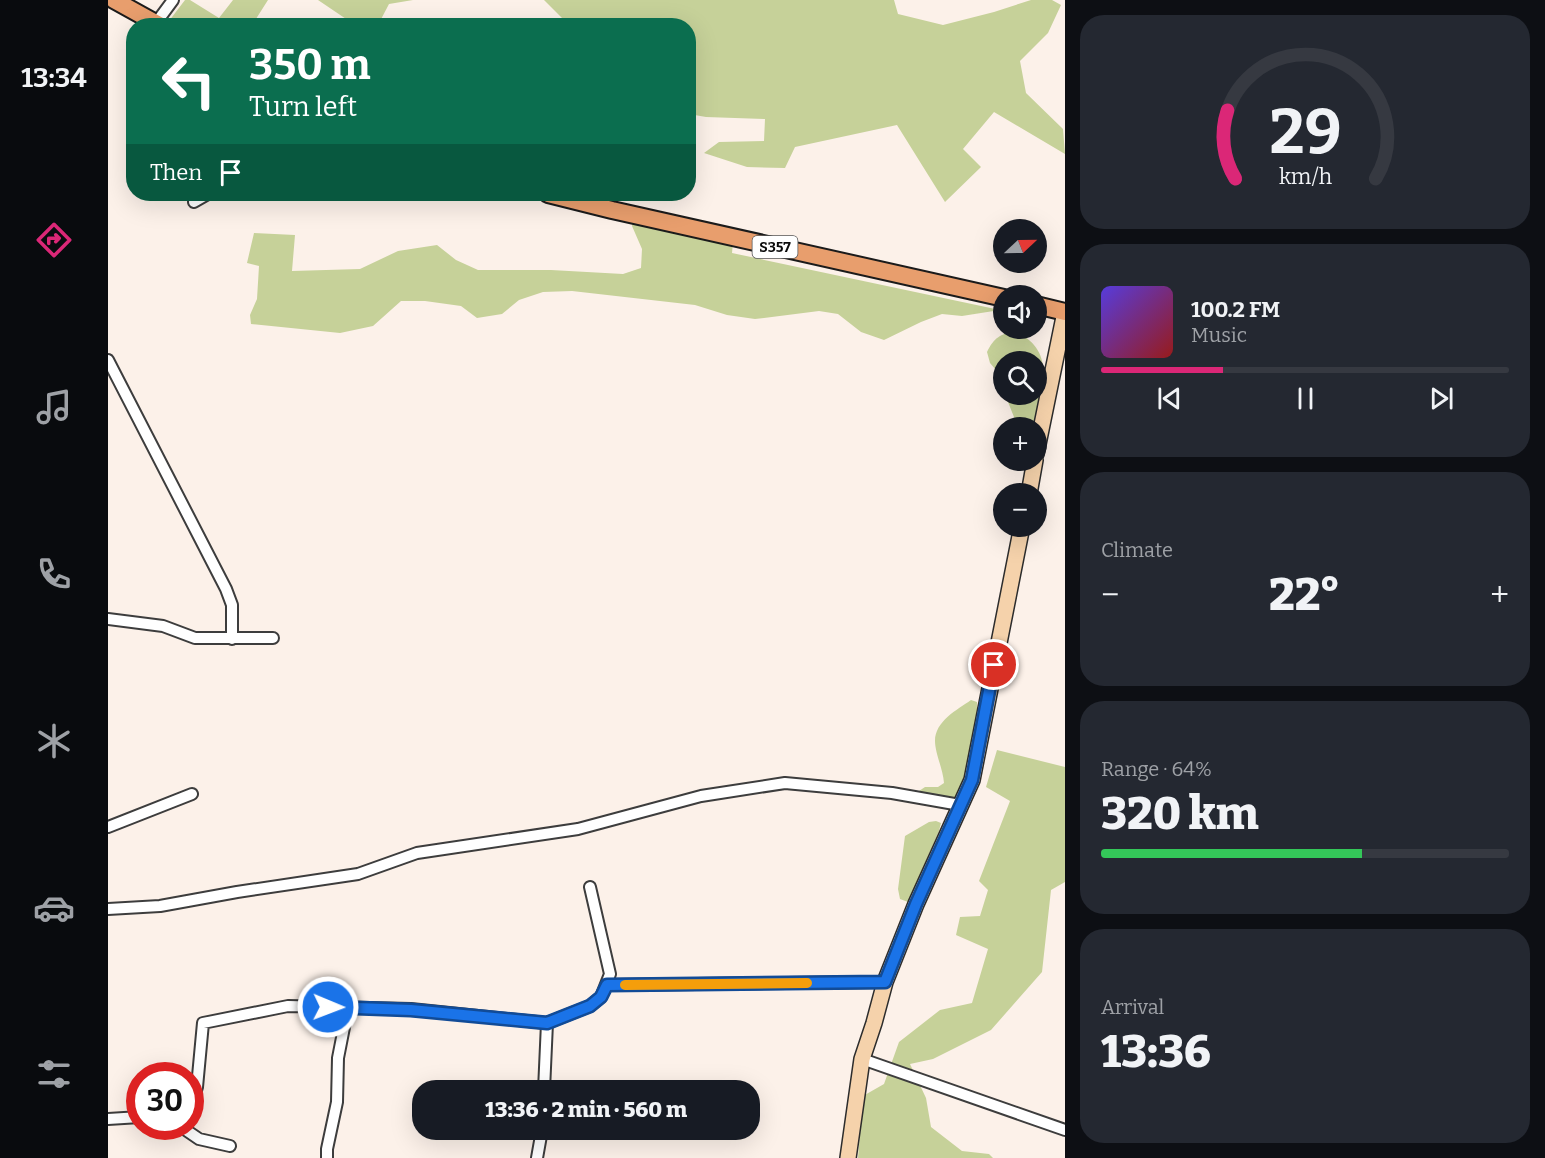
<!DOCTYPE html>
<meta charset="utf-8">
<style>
:root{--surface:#171b24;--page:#242831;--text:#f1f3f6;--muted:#9ea1a6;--line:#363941;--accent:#db2777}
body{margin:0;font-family:Bitter,serif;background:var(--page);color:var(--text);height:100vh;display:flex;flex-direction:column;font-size:22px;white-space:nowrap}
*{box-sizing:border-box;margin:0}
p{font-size:20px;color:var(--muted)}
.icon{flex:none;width:33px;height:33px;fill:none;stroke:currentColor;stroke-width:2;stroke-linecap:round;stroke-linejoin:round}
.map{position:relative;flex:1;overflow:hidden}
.sheet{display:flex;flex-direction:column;gap:15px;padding:15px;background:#0d0f14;width:480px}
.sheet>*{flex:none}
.guide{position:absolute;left:18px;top:18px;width:570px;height:183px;border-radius:24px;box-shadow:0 6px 24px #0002;background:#0b6e4f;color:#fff;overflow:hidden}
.needle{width:39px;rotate:68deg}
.fabs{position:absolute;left:885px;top:219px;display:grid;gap:12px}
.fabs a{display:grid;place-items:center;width:54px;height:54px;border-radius:50%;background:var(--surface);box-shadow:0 6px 24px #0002;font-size:30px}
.speed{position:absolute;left:18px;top:1062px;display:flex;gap:12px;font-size:30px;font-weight:700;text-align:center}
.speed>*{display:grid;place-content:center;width:78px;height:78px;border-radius:50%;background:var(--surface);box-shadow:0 6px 24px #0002;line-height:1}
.speed .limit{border:9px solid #d22;background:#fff;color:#111}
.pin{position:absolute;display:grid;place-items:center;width:51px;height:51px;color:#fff;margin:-26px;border:3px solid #fff;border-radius:50%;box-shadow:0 2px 6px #0007}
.me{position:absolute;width:66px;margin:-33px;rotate:91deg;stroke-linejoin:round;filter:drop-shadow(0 0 4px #0008)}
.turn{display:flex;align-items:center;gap:21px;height:126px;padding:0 24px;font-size:27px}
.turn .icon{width:78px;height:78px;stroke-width:2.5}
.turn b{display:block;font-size:42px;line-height:51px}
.then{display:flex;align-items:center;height:57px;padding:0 24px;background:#0003;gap:12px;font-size:22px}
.big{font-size:45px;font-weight:800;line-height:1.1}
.sheet .widget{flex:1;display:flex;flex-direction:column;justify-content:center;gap:9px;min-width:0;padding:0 21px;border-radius:24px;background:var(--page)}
.sheet .dial{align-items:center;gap:0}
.dial svg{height:156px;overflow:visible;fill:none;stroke:var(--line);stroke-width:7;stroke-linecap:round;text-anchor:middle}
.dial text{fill:var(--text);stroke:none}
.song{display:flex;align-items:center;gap:18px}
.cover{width:72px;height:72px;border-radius:9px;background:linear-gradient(135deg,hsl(250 70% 55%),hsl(0 70% 35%))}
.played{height:6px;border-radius:3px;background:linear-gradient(90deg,var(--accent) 30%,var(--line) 30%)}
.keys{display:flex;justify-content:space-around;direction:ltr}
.heat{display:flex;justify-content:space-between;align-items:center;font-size:33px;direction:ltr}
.charge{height:9px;border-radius:4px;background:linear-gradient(90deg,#34c759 64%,var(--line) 0)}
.trip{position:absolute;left:304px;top:1080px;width:348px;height:60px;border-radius:24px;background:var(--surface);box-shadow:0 6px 24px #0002;font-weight:800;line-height:60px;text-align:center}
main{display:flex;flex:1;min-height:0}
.tab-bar{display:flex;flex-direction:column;width:108px;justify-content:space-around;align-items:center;background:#090b0e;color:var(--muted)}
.tab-bar .icon{width:42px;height:42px}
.tab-bar .on{color:var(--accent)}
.tab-bar b{font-size:27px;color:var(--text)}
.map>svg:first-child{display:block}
</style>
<main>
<nav class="tab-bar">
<b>13:34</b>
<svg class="icon on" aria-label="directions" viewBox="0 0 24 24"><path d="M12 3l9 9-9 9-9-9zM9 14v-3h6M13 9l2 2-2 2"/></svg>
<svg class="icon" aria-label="music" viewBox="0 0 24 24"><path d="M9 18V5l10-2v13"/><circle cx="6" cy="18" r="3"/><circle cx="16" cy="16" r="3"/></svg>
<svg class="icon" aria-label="phone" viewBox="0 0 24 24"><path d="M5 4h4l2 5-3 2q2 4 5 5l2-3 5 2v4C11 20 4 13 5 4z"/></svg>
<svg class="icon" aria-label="climate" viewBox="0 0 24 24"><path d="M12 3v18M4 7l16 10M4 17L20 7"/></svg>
<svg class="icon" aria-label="car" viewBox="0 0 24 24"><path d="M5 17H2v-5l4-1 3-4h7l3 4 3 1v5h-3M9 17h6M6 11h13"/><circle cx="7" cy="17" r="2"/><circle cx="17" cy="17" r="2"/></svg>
<svg class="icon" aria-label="filters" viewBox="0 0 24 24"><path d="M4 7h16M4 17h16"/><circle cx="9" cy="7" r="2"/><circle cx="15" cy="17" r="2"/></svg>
</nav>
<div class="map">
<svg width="957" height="1158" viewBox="0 0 957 1158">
<rect width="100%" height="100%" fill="#fcf1e9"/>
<path fill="#c6d199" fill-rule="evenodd" d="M77,0H82L111,18L125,0H160L144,25H69L61,21Z
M210,0H305L281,4L270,25H247Z
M436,0H786L790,14L835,25L886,12L923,0H944L953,5L940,33L912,61L918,93L955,129L957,154L886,112L855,149L873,167L837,202L789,125L687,147L677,168L639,167L596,153L611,142L656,141L657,119L598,117L581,114L580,26L461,25Z
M525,220L625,242L624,253L892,310L854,316L834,314L813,322L776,340L753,332L730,314L711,311L647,319L619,315L587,305L464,291L435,292L411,300L394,314L369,318L353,306L317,301H293L265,326L232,333L143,324L142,315L149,299L151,266L139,263L146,233L187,235L184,271L252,269L290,251L329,245L348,260L370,270H443L515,274L533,268L534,249L524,226Z
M907,331C951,352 933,391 925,427H910L900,402L887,383L888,370L882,363L879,352C886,338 892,334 907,331ZM896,362H928V394H896Z
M863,700L869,702C869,729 866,780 846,799L811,794V791L817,787H830L836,783C835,769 827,753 827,741C827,721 849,710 863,700Z
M889,750L957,767V882L943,890L934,972L883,1030L825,1059L802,1064L818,1098L823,1127L854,1151L881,1154L885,1158H750L755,1096L776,1084L791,1042L832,1010L864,1003L880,949L848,935L852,917L872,916L880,890L871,881L902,801L878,787Z
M828,821L833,823L831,831L800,902L792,899L790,889L797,836L821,822Z"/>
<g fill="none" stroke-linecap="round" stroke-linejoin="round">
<defs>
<path id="street" d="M48,23L65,0
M86,202L100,194
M0,360L118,589L124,605V639
M0,619L55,626L87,638H165
M0,827L84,794
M0,909L52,906L129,892L250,874L309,853L470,829L593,796L677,783L784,793L852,805
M499,985L777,982
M754,1059L957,1130
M436,1090L439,1023
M82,1110L89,1087L95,1023L180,1006L303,1009L439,1023L482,1006L493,997L502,974L482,887
M0,1119L32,1117
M72,1126L91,1139L122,1146
M219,1158V1149L229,1102L230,1058L240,1007
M429,1158L434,1130"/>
<path id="secondary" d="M928,454L957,312
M921,494L927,460
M740,1158L754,1059L766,1023L777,982L808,904L864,780L914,526"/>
<path id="primary" d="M6,0L53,26
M440,194L504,210L896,298
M928,305L957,312"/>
</defs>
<use href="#street" stroke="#3d3d3d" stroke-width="14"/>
<use href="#secondary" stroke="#2c2c2c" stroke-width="18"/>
<use href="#primary" stroke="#1b1b1b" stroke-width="20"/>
<use href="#street" stroke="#fff" stroke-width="10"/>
<use href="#secondary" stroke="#f5d2ab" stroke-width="15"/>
<use href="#primary" stroke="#e89e6d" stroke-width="16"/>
</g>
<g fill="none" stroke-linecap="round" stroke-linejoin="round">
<defs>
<path id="route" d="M220,1007L303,1010L439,1023L482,1006L493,997L499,985L777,982L808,904L864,780L886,665"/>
</defs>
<use href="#route" stroke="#114b97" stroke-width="15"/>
<use href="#route" stroke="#1a73e8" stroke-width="10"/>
<path stroke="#f59e0b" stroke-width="10" d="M517,985L699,983"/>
</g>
<g text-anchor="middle" stroke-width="6" stroke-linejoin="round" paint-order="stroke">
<rect fill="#fff" stroke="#545454" stroke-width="1.5" x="644.5" y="236" width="45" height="22" rx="4.5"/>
<g font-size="14" font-weight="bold" fill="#0a0a0a">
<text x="667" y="252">S357</text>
</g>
</g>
</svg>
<div class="fabs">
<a><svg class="needle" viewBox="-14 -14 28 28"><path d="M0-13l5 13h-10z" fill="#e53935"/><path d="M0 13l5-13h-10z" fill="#9ea1a6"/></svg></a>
<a><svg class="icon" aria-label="sound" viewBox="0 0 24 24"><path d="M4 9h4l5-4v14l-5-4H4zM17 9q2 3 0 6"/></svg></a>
<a><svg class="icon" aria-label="search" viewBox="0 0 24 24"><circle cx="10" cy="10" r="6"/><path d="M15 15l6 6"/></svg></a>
<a>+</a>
<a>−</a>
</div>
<div class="speed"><div class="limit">30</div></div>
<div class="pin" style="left:886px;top:665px;background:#d93025"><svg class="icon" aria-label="arrive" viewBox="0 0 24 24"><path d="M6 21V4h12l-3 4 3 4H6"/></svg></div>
<svg class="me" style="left:220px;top:1007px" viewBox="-20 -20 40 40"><circle r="17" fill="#1a73e8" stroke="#fff" stroke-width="3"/><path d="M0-11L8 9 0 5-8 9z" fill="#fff"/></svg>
<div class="trip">13:36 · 2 min · 560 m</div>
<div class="guide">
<div class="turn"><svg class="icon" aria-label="left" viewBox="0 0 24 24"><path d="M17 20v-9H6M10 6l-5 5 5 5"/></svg><div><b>350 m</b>Turn left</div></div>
<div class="then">Then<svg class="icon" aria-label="arrive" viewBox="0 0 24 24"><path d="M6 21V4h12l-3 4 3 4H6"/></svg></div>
</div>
</div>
<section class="sheet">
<div class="widget dial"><svg viewBox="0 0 100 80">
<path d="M14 69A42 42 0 1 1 86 69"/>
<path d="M14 69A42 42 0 0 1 10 34" stroke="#db2777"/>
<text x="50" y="56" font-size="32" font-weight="700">29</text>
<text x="50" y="72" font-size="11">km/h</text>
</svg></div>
<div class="widget">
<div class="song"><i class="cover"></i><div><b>100.2 FM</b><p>Music</p></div></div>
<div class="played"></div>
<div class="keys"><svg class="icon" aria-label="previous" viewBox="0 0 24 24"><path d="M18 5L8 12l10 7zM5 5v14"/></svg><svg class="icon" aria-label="pause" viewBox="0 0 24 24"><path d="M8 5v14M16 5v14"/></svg><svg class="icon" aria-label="next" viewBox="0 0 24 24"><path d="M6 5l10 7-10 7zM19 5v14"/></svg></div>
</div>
<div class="widget"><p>Climate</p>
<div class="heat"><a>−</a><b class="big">22°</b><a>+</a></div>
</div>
<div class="widget"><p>Range · 64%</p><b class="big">320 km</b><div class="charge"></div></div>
<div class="widget"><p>Arrival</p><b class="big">13:36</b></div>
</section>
</main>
